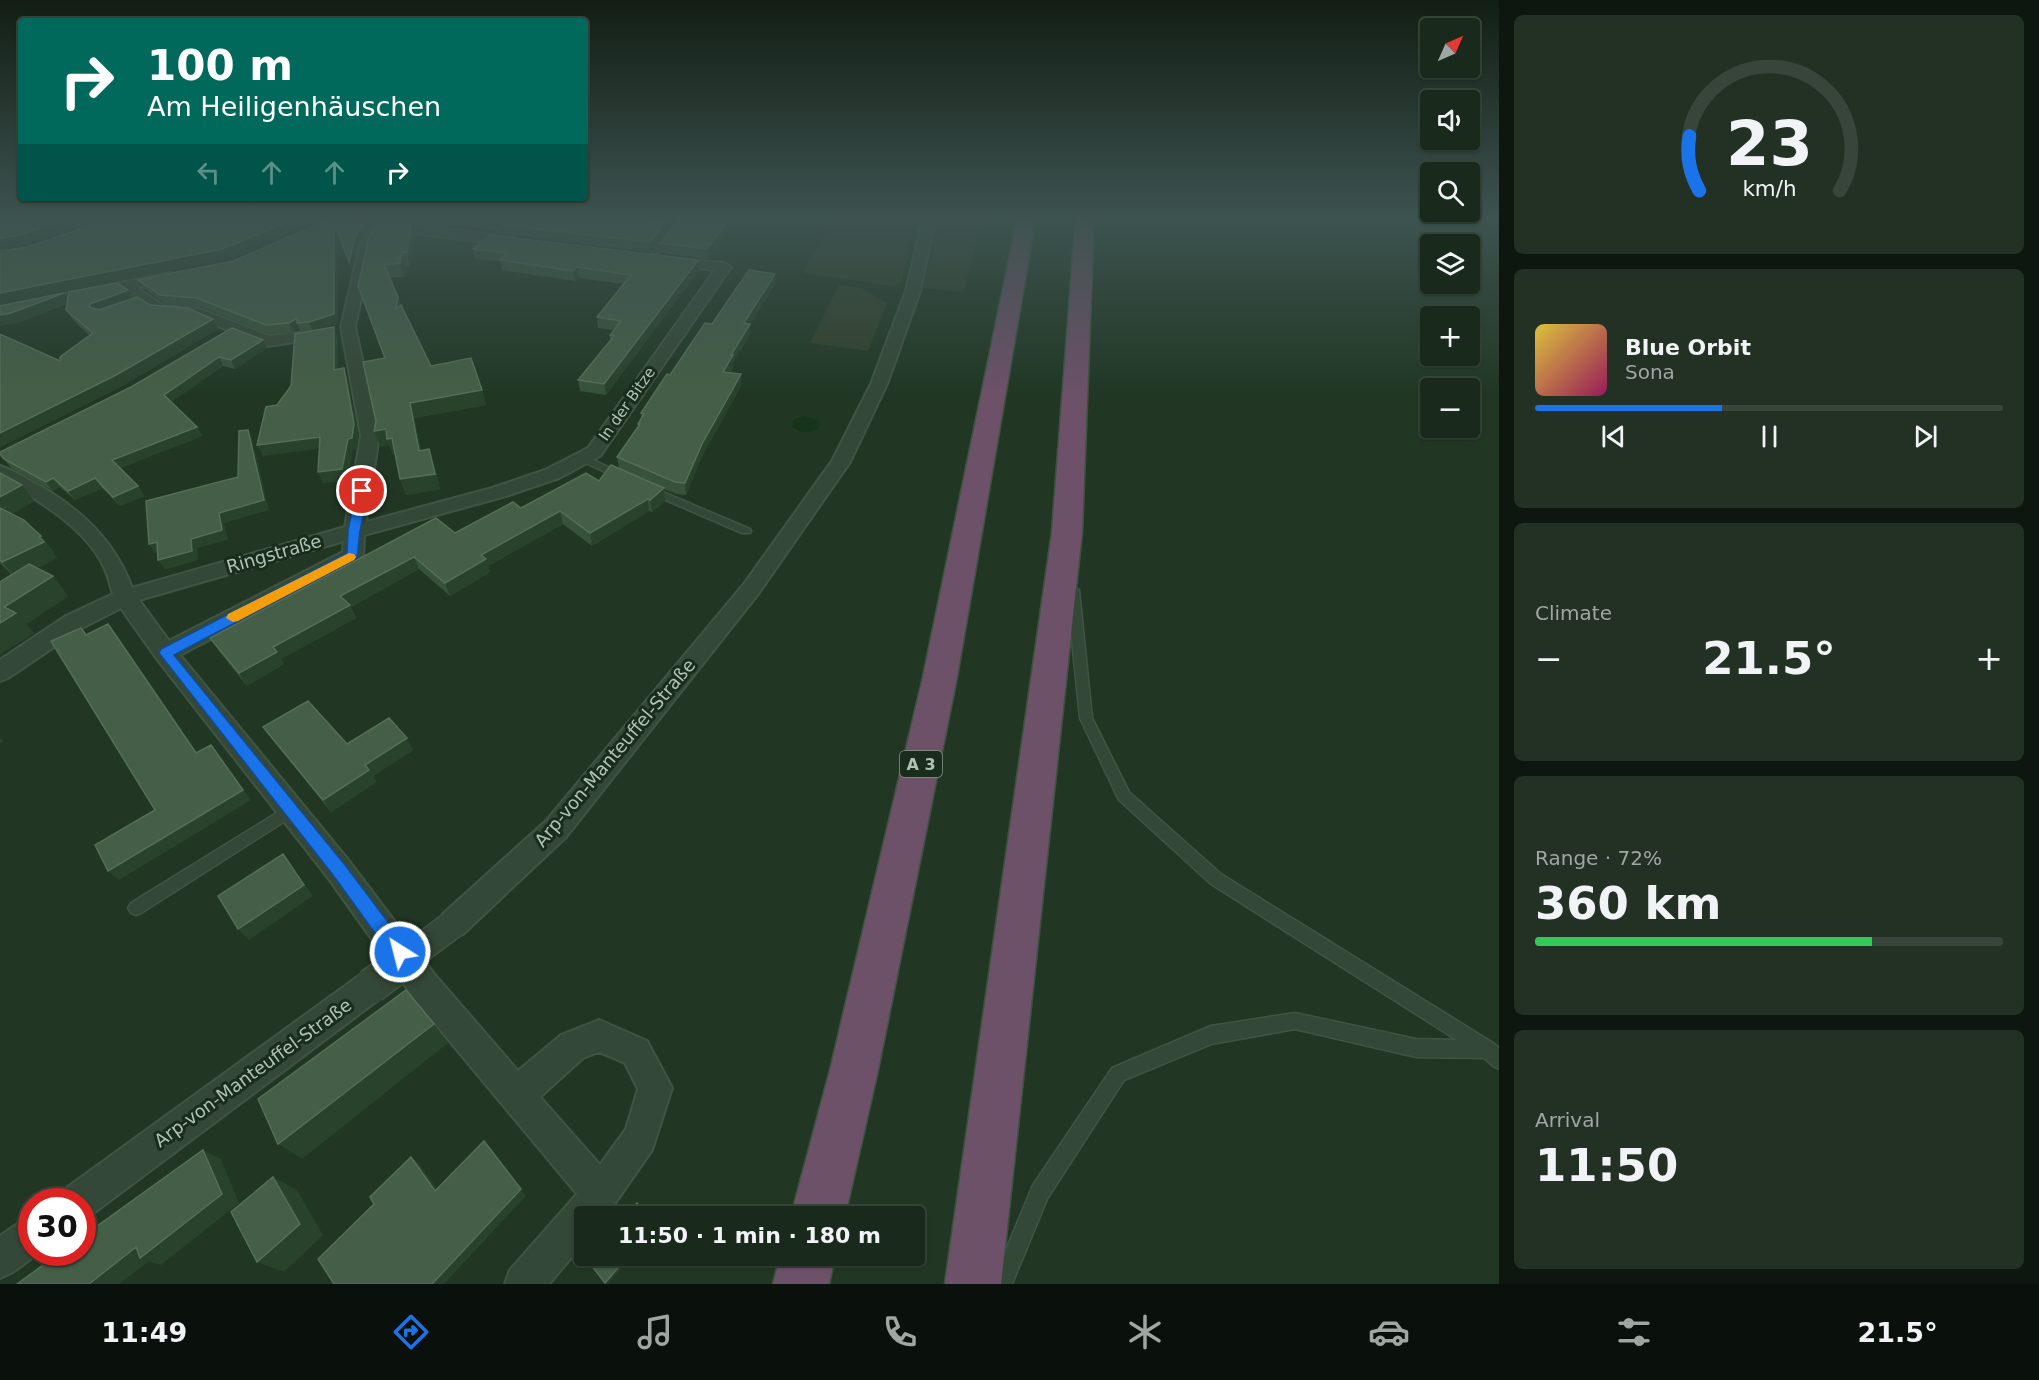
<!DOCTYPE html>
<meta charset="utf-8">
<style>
:root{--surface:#19291b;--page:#223124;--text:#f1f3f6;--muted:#9fa6a3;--line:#37453a;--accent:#1a73e8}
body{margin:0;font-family:"DejaVu Sans",sans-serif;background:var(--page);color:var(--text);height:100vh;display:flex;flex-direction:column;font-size:22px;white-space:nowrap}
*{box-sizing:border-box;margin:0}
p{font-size:20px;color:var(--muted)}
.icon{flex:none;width:33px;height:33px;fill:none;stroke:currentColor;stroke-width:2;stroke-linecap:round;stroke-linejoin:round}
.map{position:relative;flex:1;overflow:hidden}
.side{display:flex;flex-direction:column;gap:15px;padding:15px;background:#0e170f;width:540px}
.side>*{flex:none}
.hud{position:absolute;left:18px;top:18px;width:570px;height:183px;border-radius:6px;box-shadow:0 2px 4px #0004,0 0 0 2px var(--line);background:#00695c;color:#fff;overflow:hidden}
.needle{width:39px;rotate:45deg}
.controls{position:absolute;left:1420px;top:18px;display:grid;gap:12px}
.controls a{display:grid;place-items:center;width:60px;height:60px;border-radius:6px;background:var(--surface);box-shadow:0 2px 4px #0004,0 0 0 2px var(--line);font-size:30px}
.speed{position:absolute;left:18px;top:1188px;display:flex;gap:12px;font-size:30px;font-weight:700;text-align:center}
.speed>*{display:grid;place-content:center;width:78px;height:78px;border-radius:50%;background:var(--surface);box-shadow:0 2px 4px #0004,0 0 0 2px var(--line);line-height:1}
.speed .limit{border:9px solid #d22;background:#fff;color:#111}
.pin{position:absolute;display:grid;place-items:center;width:51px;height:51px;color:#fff;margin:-26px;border:3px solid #fff;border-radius:50%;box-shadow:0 2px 6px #0007}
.me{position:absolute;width:66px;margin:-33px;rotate:324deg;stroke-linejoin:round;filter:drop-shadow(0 0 4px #0008)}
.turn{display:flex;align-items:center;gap:21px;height:126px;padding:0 30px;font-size:27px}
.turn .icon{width:78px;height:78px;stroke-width:2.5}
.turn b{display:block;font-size:42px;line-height:51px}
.lanes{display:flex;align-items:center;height:57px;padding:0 30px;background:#0003;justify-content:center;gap:30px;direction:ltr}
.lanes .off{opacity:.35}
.big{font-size:45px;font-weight:700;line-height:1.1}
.side .tile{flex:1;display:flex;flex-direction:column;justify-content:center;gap:9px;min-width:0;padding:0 21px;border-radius:9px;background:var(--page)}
.side .dial{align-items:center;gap:0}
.dial svg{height:156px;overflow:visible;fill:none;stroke:var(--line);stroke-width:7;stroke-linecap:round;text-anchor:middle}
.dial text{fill:var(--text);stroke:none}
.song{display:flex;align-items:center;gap:18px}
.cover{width:72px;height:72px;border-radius:9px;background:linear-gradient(135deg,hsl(50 70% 55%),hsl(330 70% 35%))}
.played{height:6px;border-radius:3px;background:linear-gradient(90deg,var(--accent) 40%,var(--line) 40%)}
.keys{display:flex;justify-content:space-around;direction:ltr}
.heat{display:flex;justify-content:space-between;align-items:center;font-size:33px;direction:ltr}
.charge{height:9px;border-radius:4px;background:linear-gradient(90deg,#34c759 72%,var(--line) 0)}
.trip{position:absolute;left:574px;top:1206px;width:351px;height:60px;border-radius:6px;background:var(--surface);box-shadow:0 2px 4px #0004,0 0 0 2px var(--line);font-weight:700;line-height:60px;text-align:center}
.tab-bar{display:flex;height:96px;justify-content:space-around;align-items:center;background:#0a100b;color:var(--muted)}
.tab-bar .icon{width:42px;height:42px}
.tab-bar .active{color:var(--accent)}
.tab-bar b{font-size:27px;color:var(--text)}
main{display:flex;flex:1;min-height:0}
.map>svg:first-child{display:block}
</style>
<main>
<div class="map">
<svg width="1499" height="1284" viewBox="0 0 1499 1284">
<rect width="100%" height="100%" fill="#213724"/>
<path fill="#31402b" d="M834,216H915L902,281L893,286L803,273Z
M942,216H982L964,292L923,288Z
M839,285L861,288L887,303L868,351L810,343Z"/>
<path fill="#153419" d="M804,416L818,420L820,423L818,429C809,434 798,434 792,425L794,419Z"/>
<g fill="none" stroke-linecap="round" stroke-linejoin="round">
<defs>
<path id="lane" d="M515,216H522L494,240H490V238Z
M682,216H688L653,259H649V257Z
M582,455L624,474L626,476L624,478H618L579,460L577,458Z
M651,487L750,529L751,531L750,533H742L647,492V488Z
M1073,586L1079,590L1092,718L1129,792L1221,874L1493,1043L1499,1048V1069L1493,1066L1484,1058L1416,1057L1295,1029L1211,1044L1124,1080L1047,1199L1012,1284H992L1033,1185L1112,1068L1211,1026L1295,1013L1416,1039L1457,1040L1211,884L1119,800L1080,718L1067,590Z
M291,804L296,806L298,810L296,814L141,913L136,915L131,913L128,908L131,903Z"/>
<path id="street" d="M327,216H351L515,238L521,242L515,246L384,229L372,245L355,327L379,436L366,522L492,488L545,470L588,448L715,270L670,265L665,264L663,261L665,258L724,263L731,267L600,456L559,478L506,496L364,535L363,555L360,560L180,655L349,861L435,975L518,1071L561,1035L599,1020L647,1041L672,1088L652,1150L606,1216H585V1241L549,1284H505L510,1270L577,1194L413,997L329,879L157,659L121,608L82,628L8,678L0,681V660L66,616L113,594C110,585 108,575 104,567C85,527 37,499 0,479V466C10,469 20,475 29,480C75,504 114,538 132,588L345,527L361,436L341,327L360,245L372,227L333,220ZM344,541L343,552L169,641L139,600ZM599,1052L625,1063L638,1089L626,1129L600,1165L540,1097L583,1058Z
M924,216H936L920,291L887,384L850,462L758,594L566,837L463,934L453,938L443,934L438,924L443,914L546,821L744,584L832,461L871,384L906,291Z
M169,273L174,274L176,277L174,280L137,288L164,306L200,309L269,336L323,330L330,334L323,338L267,346L193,316L155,313L123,290L0,315V307Z
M371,971L382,975L386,986L382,997L91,1215L82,1218V1202H60L65,1189L360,975Z
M32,1218V1252H40L13,1272L0,1278V1236L19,1223Z"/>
<path id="highway" d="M1018,216H1036L957,677L878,1070L845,1216H791L830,1070L923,677Z
M1076,216H1094L1082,532L1001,1284H945L1052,532Z
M780,1256H835L829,1284H773Z"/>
</defs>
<use href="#lane" stroke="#405443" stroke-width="3"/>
<use href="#street" stroke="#405443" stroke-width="4"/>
<use href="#highway" stroke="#3e5242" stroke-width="3"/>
<use href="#lane" fill="#344837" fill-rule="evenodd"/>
<use href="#street" fill="#344837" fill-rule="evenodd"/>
<use href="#highway" fill="#6d5169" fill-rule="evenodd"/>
<defs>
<path id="street-bridge-far1" d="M401,963L453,924"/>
<path id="street-bridge" d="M371,986L403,962"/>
</defs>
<use href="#street-bridge-far1" stroke="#405443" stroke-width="30" stroke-linecap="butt"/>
<use href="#street-bridge" stroke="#405443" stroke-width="37" stroke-linecap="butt"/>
<use href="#street-bridge-far1" stroke="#344837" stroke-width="27"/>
<use href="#street-bridge" stroke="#344837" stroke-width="34"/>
</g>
<path fill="#37523a" d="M338,216L368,229L358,244L352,270L337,231L338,323L313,331L300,332L299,328L293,332L269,334L201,307L165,304L143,288L138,280L233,261Z
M365,216H512L496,230L418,221V223Z
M513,216H627L625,218L667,231L650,252L505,234L503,225Z
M684,216H728L724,221H727V231L707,259L661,253L660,243Z
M412,223L416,235L410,266H406L404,277L390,278L401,305L431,366L482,390L486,405L414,418L421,451L434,464L440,489L406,495L400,479L395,453L393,454L389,445L380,446L374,431L385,358L358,286Z
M473,249L699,270L606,395L580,391L578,380L610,341V335L614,330L598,328L597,317L624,284L579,278L575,281L502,270L500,261L475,259Z
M775,274V284L750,325V335L733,362V366L730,373L741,386L702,456L686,495L676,494L664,489L665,501L652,512L649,511L592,546L563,524L488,566L490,572L450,596L419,569L351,607L356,618L281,659L284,664L247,686L219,651L210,638L455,533L521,508L599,481L619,468L617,457L638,427V424L641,418V413L670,375L712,324Z
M132,298L150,305L213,319L218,329L122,386L0,447V334L60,361L90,336L73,320L66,310L67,304L18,323L68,299Z
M232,328L267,348L235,369L223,366L171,402L197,427L202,436L120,468L138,486L144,496L120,506L102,488L75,500L60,487L53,491L11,468L0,454L131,387Z
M0,473L34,501L12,514L41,536L54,553H53L57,558L37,568L53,576L68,596L26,624L34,633L0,654V582L12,575L0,563Z
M263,727L347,744L413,750L373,776L376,782L331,812L272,739Z"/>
<path fill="#29422c" d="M80,216H113L24,245L0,249V239Z
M303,216H326L226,259L0,305V293Z
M500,216H512L496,230L494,221Z
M720,216H728L717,230V220Z
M366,221L368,229L358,244L352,270L349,262L355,236Z
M727,221V231L707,259V249Z
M666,222L667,231L650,252V242Z
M334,223L337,231L338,323L313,331L309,322Z
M412,223L416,235L410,266L407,252Z
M402,253L406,266L404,277L400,263Z
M698,260L699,270L606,395L604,384Z
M577,267L579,278L575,281L573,271Z
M775,274V284L750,325V335L733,362V366L724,383L723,372L744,323Z
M128,290L134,300L95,317L89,307L90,304Z
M64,293L70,303L18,323L0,326V315Z
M398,297L402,311L396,309Z
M297,318V323L299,328L293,332L289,323Z
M213,319L218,329L122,386L0,447V433Z
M334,327L338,338V381L334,370Z
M263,340L267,348L235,369L231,360Z
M219,357L223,366L169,404L164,395Z
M344,368L348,380L359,436L356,450H353L347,481L323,483L318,472Z
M741,374V386L702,456L686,495L685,483L702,444Z
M482,390L486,405L414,418L424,466L419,451L410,403Z
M197,427L202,436L118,469L112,460Z
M386,429L392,438L398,453L393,454L389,445L380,446L374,431Z
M248,430L252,439L269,510L224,523L228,540L197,548L198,560L165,570L158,560L191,539L219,513L264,500Z
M320,437L325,448L263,456L257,445Z
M429,449L434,464L440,489L406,495L400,479Z
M53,478L60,487L53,491L46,482Z
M95,478L102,488L75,500L68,491Z
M22,485L34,501L3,519L0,516V497Z
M138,486L144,496L120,506L113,497Z
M664,488L665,501L652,512L650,500Z
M648,499L649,511L592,546L590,533Z
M560,511L563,524L488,566L490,572L450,596L445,583L481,555Z
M41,536L54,553H53L57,558L16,579L2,562Z
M157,542L163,551L155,553L149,544Z
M414,557L419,569L351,607L356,618L281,659L284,664L247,686L239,673L340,596Z
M53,576L68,596L26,624L34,633L0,654V623L4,607Z
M108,624L117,635L205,764L196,753Z
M0,738L4,741L0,744Z
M407,738L413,750L373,776L376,782L331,812L323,800L365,765Z
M211,745L251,800L119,880L108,871Z
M283,854L313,896L249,940L238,929Z
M434,1024L448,1043L302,1159L278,1144Z
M484,1141L526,1196L444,1284H432Z
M203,1150L221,1159L239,1203L161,1265L149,1261L119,1284H89Z
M411,1157L419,1164L443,1197L435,1191Z
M273,1177L297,1190L323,1235L284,1272L257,1262Z
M628,1256H632L608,1284H606L605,1283Z"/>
<path fill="#445e47" stroke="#546e58" stroke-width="1.5" d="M0,216H80L19,235L0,239Z
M119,216H303L222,249L0,293V251L27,247Z
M338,216L366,221L355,236L349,262L334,223V314L309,322L297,323V318L289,323L266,325L197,298L160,295L138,280L233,261Z
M452,216H500L494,221Z
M513,216H623L621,217L666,222L650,242L503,225Z
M684,216H720L717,220L727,221L707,249L660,243Z
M380,219L412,223L407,252L402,253L400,263L384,265L398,297L396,309L401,305L431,366L471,358L482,390L410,403L419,451L429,449L435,474L400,479L392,438L387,439L386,429L374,431L376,421L363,362L385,358L358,286L370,233Z
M490,235L698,260L604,384L578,380L614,336L610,335L621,321L597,317L631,275L577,267L573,271L500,260L508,253L473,249Z
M749,270L775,274L744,323L750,324L731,355H733L723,372L741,374L702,444L685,483L675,482L617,457L640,424H638L644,414L641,413L667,374L670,375L705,323L712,324Z
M117,283L128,290L90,304L89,307L99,310L137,297L150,305L187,308L213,319L116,375L0,433V334L60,361V357L93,333L66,310L69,292Z
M64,293L11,313L0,315V306Z
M334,327V370L344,368L354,424L352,438L348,439L342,469L318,472L320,437L257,445L266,407L277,405L291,386L295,334Z
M232,328L263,340L231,360L219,357L164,395L197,427L112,460L138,486L113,497L95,478L68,491L53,478L46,482L4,459L0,454V452L131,387Z
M248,430L264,500L219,513L222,530L191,539L192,551L158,560L157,542L149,544L146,501L238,477L239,431Z
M611,465L664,488L650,500L648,499L590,533L560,511L481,555L486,559L445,583L414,557L340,596L350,605L273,647L277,652L239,673L210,638L436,518L455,533L513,502L521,508L586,473L599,481Z
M0,473L22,485L0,497Z
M0,508L24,520L41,536L39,537L44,542L2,562L0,560Z
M29,564L53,576L4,607L16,613L0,623V582Z
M108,624L196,753L211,745L243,790L108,871L95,845L155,810L51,641L81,628L86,635Z
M308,701L347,744L389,718L407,738L365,765L369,770L323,800L263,727Z
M283,854L304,885L238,929L218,896Z
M406,990L434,1024L278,1144L258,1099Z
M484,1141L521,1189L432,1284H334L318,1259L374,1204L370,1197L411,1157L435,1191Z
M203,1150L222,1194L140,1258L136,1247L89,1284H17L61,1252H82V1237Z
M273,1177L300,1224L257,1262L231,1212Z
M637,1203L648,1216H625Z
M592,1256H628L605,1283L588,1261Z"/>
<linearGradient id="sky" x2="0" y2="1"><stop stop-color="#121e14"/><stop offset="0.55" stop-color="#3d5350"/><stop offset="1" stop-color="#3d5350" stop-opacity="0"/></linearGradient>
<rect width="1499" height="395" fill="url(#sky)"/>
<path fill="#1a73e8" stroke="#114b97" stroke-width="1.5" d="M362,487L368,491L360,531L357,558L174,655L345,865L406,946L409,952L406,958L400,961L393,958L333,875L159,653L161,649L347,553L348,531L356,491Z"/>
<path fill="#f59e0b" d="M349,553L354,554L356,557L354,560L238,621L233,622L226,618L228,614Z"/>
<g text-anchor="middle" stroke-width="6" stroke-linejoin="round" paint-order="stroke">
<g font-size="15" fill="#aec4b2" stroke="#1a2c1c">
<text transform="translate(627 404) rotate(-55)" y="5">In der Bitze</text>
</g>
<rect fill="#1a2c1c" stroke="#829685" stroke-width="1.5" x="900" y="751" width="42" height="26" rx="4.5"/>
<g font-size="16" font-weight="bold" fill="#aec4b2">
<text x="921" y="770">A 3</text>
</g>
<g font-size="18" fill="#aec4b2" stroke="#1a2c1c">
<text transform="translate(274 554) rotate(-16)" y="6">Ringstraße</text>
<text transform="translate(615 753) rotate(-50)" y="6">Arp-von-Manteuffel-Straße</text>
<text transform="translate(253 1073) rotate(-36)" y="6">Arp-von-Manteuffel-Straße</text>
</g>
</g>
</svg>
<div class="controls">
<a><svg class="needle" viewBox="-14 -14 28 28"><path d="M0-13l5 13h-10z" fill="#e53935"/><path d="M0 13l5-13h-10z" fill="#9fa6a3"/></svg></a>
<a><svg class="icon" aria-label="sound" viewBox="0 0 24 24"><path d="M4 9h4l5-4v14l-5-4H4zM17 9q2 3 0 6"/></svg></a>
<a><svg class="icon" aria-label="search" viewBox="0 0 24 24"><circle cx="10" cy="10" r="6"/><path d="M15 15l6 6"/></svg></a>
<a><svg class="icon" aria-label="layers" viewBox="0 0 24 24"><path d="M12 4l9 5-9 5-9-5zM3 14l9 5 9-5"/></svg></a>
<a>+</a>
<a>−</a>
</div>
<div class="speed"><div class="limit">30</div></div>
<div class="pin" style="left:362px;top:491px;background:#d93025"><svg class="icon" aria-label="arrive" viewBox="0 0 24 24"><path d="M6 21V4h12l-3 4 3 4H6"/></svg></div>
<svg class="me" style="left:400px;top:952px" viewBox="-20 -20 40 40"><circle r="17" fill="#1a73e8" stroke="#fff" stroke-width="3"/><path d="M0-11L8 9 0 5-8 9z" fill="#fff"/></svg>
<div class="trip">11:50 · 1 min · 180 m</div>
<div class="hud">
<div class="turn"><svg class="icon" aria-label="right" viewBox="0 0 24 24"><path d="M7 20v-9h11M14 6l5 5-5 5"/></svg><div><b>100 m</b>Am Heiligenhäuschen</div></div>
<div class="lanes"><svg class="icon off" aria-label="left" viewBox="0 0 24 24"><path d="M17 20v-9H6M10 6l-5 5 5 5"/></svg><svg class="icon off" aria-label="ahead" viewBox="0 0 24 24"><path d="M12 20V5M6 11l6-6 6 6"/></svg><svg class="icon off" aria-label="ahead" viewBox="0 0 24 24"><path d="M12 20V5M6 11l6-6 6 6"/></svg><svg class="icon" aria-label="right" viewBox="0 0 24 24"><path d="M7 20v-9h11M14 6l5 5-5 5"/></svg></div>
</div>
</div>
<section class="side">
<div class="tile dial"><svg viewBox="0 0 100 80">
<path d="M14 69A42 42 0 1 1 86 69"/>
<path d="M14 69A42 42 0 0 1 9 41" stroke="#1a73e8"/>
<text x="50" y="56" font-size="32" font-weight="700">23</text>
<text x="50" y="72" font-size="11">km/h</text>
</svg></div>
<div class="tile">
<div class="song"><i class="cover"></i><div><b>Blue Orbit</b><p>Sona</p></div></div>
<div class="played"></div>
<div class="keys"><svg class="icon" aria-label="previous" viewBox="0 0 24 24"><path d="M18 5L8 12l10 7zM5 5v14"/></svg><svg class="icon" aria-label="pause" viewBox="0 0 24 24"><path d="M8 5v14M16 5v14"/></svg><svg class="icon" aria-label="next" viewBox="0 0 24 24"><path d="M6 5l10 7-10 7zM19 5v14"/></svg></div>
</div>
<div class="tile"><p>Climate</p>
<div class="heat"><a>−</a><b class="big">21.5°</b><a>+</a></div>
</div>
<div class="tile"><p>Range · 72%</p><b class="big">360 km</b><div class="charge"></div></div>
<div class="tile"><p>Arrival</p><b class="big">11:50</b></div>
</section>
</main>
<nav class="tab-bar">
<b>11:49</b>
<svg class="icon active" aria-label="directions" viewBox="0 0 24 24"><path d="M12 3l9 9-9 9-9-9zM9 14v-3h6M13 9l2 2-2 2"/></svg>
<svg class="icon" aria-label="music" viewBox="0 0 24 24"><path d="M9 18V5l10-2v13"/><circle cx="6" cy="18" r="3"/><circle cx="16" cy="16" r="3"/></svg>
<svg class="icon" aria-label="phone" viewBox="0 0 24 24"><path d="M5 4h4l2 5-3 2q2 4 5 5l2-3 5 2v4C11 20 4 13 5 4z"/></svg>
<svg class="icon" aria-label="climate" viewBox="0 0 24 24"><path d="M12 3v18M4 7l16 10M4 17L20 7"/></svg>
<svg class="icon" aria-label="car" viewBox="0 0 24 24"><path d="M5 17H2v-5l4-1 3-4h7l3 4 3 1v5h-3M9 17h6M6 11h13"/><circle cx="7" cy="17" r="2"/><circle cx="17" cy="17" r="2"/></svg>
<svg class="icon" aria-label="filters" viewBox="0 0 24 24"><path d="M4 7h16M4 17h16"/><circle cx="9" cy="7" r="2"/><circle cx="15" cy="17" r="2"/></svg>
<b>21.5°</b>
</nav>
